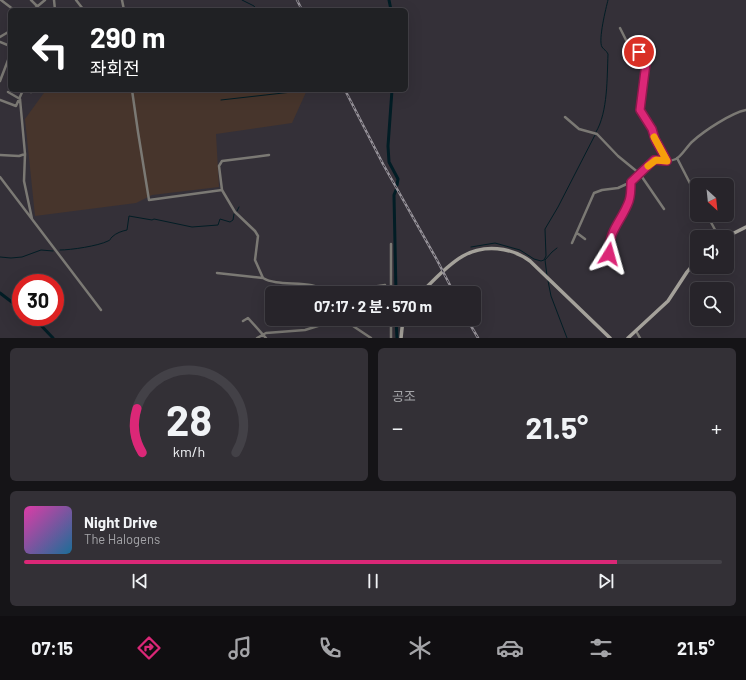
<!DOCTYPE html>
<html lang="ko">
<meta charset="utf-8">
<style>
:root{--surface:#27242a;--page:#333036;--text:#f1f3f6;--muted:#a4a4a8;--line:#434147;--accent:#db2777}
body{margin:0;font-family:Barlow,"Noto Sans KR",sans-serif;background:var(--page);color:var(--text);height:100vh;display:flex;flex-direction:column;font-size:15px;white-space:nowrap}
*{box-sizing:border-box;margin:0}
p{font-size:13px;color:var(--muted)}
.icon{flex:none;width:22px;height:22px;fill:none;stroke:currentColor;stroke-width:2;stroke-linecap:round;stroke-linejoin:round}
.map{position:relative;height:338px;overflow:hidden}
.drawer{display:flex;flex-direction:column;gap:10px;padding:10px;background:#151417;flex:1}
.drawer>*{flex:none}
.banner{position:absolute;left:8px;top:8px;width:400px;height:84px;border-radius:6px;box-shadow:0 4px 16px #0002,0 0 0 1px var(--line);background:#202124;color:#fff;overflow:hidden}
.needle{width:26px;rotate:153deg}
.buttons{position:absolute;left:690px;top:178px;display:grid;gap:8px}
.buttons a{display:grid;place-items:center;width:44px;height:44px;border-radius:6px;background:var(--surface);box-shadow:0 4px 16px #0002,0 0 0 1px var(--line);font-size:20px}
.speed{position:absolute;left:12px;top:274px;display:flex;gap:8px;font-size:20px;font-weight:700;text-align:center}
.speed>*{display:grid;place-content:center;width:52px;height:52px;border-radius:50%;background:var(--surface);box-shadow:0 4px 16px #0002,0 0 0 1px var(--line);line-height:1}
.speed .limit{border:6px solid #d22;background:#fff;color:#111}
.pin{position:absolute;display:grid;place-items:center;width:34px;height:34px;color:#fff;margin:-17px;border:2px solid #fff;border-radius:50%;box-shadow:0 1px 4px #0007}
.me{position:absolute;width:44px;margin:-22px;rotate:8deg;stroke-linejoin:round;filter:drop-shadow(0 0 3px #0008)}
.turn{display:flex;align-items:center;gap:14px;height:84px;padding:0 16px;font-size:18px}
.turn .icon{width:52px;height:52px;stroke-width:2.5}
.turn b{display:block;font-size:28px;line-height:34px}
.big{font-size:30px;font-weight:700;line-height:1.1}
.drawer .tile{flex:1;display:flex;flex-direction:column;justify-content:center;gap:6px;min-width:0;padding:0 14px;border-radius:6px;background:var(--page)}
.drawer .dial{align-items:center;gap:0}
.dial svg{height:104px;overflow:visible;fill:none;stroke:var(--line);stroke-width:7;stroke-linecap:round;text-anchor:middle}
.dial text{fill:var(--text);stroke:none}
.song{display:flex;align-items:center;gap:12px}
.cover{width:48px;height:48px;border-radius:6px;background:linear-gradient(135deg,hsl(320 70% 55%),hsl(200 70% 35%))}
.played{height:4px;border-radius:2px;background:linear-gradient(90deg,var(--accent) 85%,var(--line) 85%)}
.keys{display:flex;justify-content:space-around;direction:ltr}
.heat{display:flex;justify-content:space-between;align-items:center;font-size:22px;direction:ltr}
.drawer .tiles{flex:1;display:grid;gap:10px;grid-template-columns:1fr 1fr}
.tile:last-child{grid-column:span 2}
.trip{position:absolute;left:265px;top:286px;width:216px;height:40px;border-radius:6px;background:var(--surface);box-shadow:0 4px 16px #0002,0 0 0 1px var(--line);font-weight:700;line-height:40px;text-align:center}
.dock{display:flex;height:64px;justify-content:space-around;align-items:center;background:#100e11;color:var(--muted)}
.dock .icon{width:28px;height:28px}
.dock .active{color:var(--accent)}
.dock b{font-size:18px;color:var(--text)}
.map>svg:first-child{display:block}
</style>
<div class="map">
<svg width="746" height="338" viewBox="0 0 746 338">
<rect width="100%" height="100%" fill="#343038"/>
<path fill="#47352c" d="M46,90H307L292,123L216,134L219,187L152,195L136,203L35,216L25,119Z"/>
<g fill="none" stroke-linecap="round" stroke-linejoin="round">
<path stroke="#021d25" stroke-width="1" d="M242,0L254,6L257,10
M221,100L292,92L298,90
M596,132C608,112 607,77 608,54C606,50 604,50 602,47C598,40 606,8 608,0
M237,211L239,207
M471,247L495,243L520,250L534,259L541,261L544,260L546,256L545,229L558,207L595,135
M60,250C71,250 98,246 108,241C112,239 109,240 112,237C116,233 122,231 127,230L129,216L152,220L154,219L192,227L218,225L220,219L230,222L233,220L234,214
M0,257L11,258L22,257L41,250L53,251
M547,276L545,260L552,252L557,248
M548,281L551,296L567,338"/>
<path stroke="#021d25" stroke-width="3" d="M389,0L391,10
M392,90L388,146L389,162L398,179L397,185
M0,293L21,309
M396,293L394,195L396,190
M33,317L53,338
M396,319L397,338"/>
<path stroke="#7b7974" stroke-width="2.5" d="M1,0L14,10
M31,0L37,6
M54,0L55,10
M76,0L83,9
M122,0L124,10
M33,10L45,0
M620,28L627,42L642,56L646,63L640,110L653,129L655,139L667,161
M0,37L10,31
M0,42L10,46
M0,81L10,55
M29,90L31,92
M132,90L138,132L149,200L222,190
M8,92L20,99L25,154L24,181L32,219
M0,100L16,106L23,90
M565,117L579,129L597,134L618,156L640,174L664,209
M0,155L19,156L25,154
M677,158L697,197
M0,177L101,310
M707,215L719,237
M577,233L585,239
M572,243L594,193L602,190L618,188L631,182
M391,244V293
M609,254V248L611,234L630,200L631,182L654,160C662,159 668,163 676,159C682,156 687,146 693,141C704,131 731,113 746,110
M217,273L263,278L255,260L258,236L255,231L235,212L222,190L219,166L222,161L269,155
M263,278C279,288 316,278 324,293
M370,293L372,287L385,285
M337,319L350,324L371,338
M391,319V338
M243,321L248,318L266,338
M636,331L640,338
M257,338L266,333L305,330L337,320"/>
<path stroke="#a4a19a" stroke-width="3.5" d="M726,237L746,227
M421,293C433,281 447,265 463,256C484,244 511,247 530,261L610,338
M401,338L403,319
M628,338L668,301L687,272L697,260"/>
<defs>
<path id="rail" d="M297,0L302,10
M345,90L383,164L437,260L454,293
M467,319L478,338"/>
</defs>
<use href="#rail" stroke="#969299" stroke-width="2.5"/>
<use href="#rail" stroke="#343038" stroke-width="1" stroke-dasharray="3" stroke-linecap="butt"/>
</g>
<g fill="none" stroke-linecap="round" stroke-linejoin="round">
<defs>
<path id="route" d="M609,254C608,230 622,221 629,201C631,195 631,188 631,182L654,160L667,161L655,139L652,129L640,110L646,63L639,52"/>
</defs>
<use href="#route" stroke="#8e194d" stroke-width="10"/>
<use href="#route" stroke="#db2777" stroke-width="7"/>
<path stroke="#f59e0b" stroke-width="7" d="M648,166L656,160L667,161L654,137"/>
</g>
</svg>
<div class="buttons">
<a><svg class="needle" viewBox="-14 -14 28 28"><path d="M0-13l5 13h-10z" fill="#e53935"/><path d="M0 13l5-13h-10z" fill="#a4a4a8"/></svg></a>
<a><svg class="icon" aria-label="sound" viewBox="0 0 24 24"><path d="M4 9h4l5-4v14l-5-4H4zM17 9q2 3 0 6"/></svg></a>
<a><svg class="icon" aria-label="search" viewBox="0 0 24 24"><circle cx="10" cy="10" r="6"/><path d="M15 15l6 6"/></svg></a>
</div>
<div class="speed"><div class="limit">30</div></div>
<div class="pin" style="left:639px;top:52px;background:#d93025"><svg class="icon" aria-label="arrive" viewBox="0 0 24 24"><path d="M6 21V4h12l-3 4 3 4H6"/></svg></div>
<svg class="me" style="left:609px;top:254px" viewBox="-20 -20 40 40"><path d="M0-17L14 15 0 8-14 15z" fill="#db2777" stroke="#fff" stroke-width="4"/></svg>
<div class="trip">07:17 · 2 분 · 570 m</div>
<div class="banner">
<div class="turn"><svg class="icon" aria-label="left" viewBox="0 0 24 24"><path d="M17 20v-9H6M10 6l-5 5 5 5"/></svg><div><b>290 m</b>좌회전</div></div>
</div>
</div>
<section class="drawer">
<div class="tiles">
<div class="tile dial"><svg viewBox="0 0 100 80">
<path d="M14 69A42 42 0 1 1 86 69"/>
<path d="M14 69A42 42 0 0 1 10 35" stroke="#db2777"/>
<text x="50" y="56" font-size="32" font-weight="700">28</text>
<text x="50" y="72" font-size="11">km/h</text>
</svg></div>
<div class="tile"><p>공조</p>
<div class="heat"><a>−</a><b class="big">21.5°</b><a>+</a></div>
</div>
<div class="tile">
<div class="song"><i class="cover"></i><div><b>Night Drive</b><p>The Halogens</p></div></div>
<div class="played"></div>
<div class="keys"><svg class="icon" aria-label="previous" viewBox="0 0 24 24"><path d="M18 5L8 12l10 7zM5 5v14"/></svg><svg class="icon" aria-label="pause" viewBox="0 0 24 24"><path d="M8 5v14M16 5v14"/></svg><svg class="icon" aria-label="next" viewBox="0 0 24 24"><path d="M6 5l10 7-10 7zM19 5v14"/></svg></div>
</div>
</div>
</section>
<nav class="dock">
<b>07:15</b>
<svg class="icon active" aria-label="directions" viewBox="0 0 24 24"><path d="M12 3l9 9-9 9-9-9zM9 14v-3h6M13 9l2 2-2 2"/></svg>
<svg class="icon" aria-label="music" viewBox="0 0 24 24"><path d="M9 18V5l10-2v13"/><circle cx="6" cy="18" r="3"/><circle cx="16" cy="16" r="3"/></svg>
<svg class="icon" aria-label="phone" viewBox="0 0 24 24"><path d="M5 4h4l2 5-3 2q2 4 5 5l2-3 5 2v4C11 20 4 13 5 4z"/></svg>
<svg class="icon" aria-label="climate" viewBox="0 0 24 24"><path d="M12 3v18M4 7l16 10M4 17L20 7"/></svg>
<svg class="icon" aria-label="car" viewBox="0 0 24 24"><path d="M5 17H2v-5l4-1 3-4h7l3 4 3 1v5h-3M9 17h6M6 11h13"/><circle cx="7" cy="17" r="2"/><circle cx="17" cy="17" r="2"/></svg>
<svg class="icon" aria-label="filters" viewBox="0 0 24 24"><path d="M4 7h16M4 17h16"/><circle cx="9" cy="7" r="2"/><circle cx="15" cy="17" r="2"/></svg>
<b>21.5°</b>
</nav>
